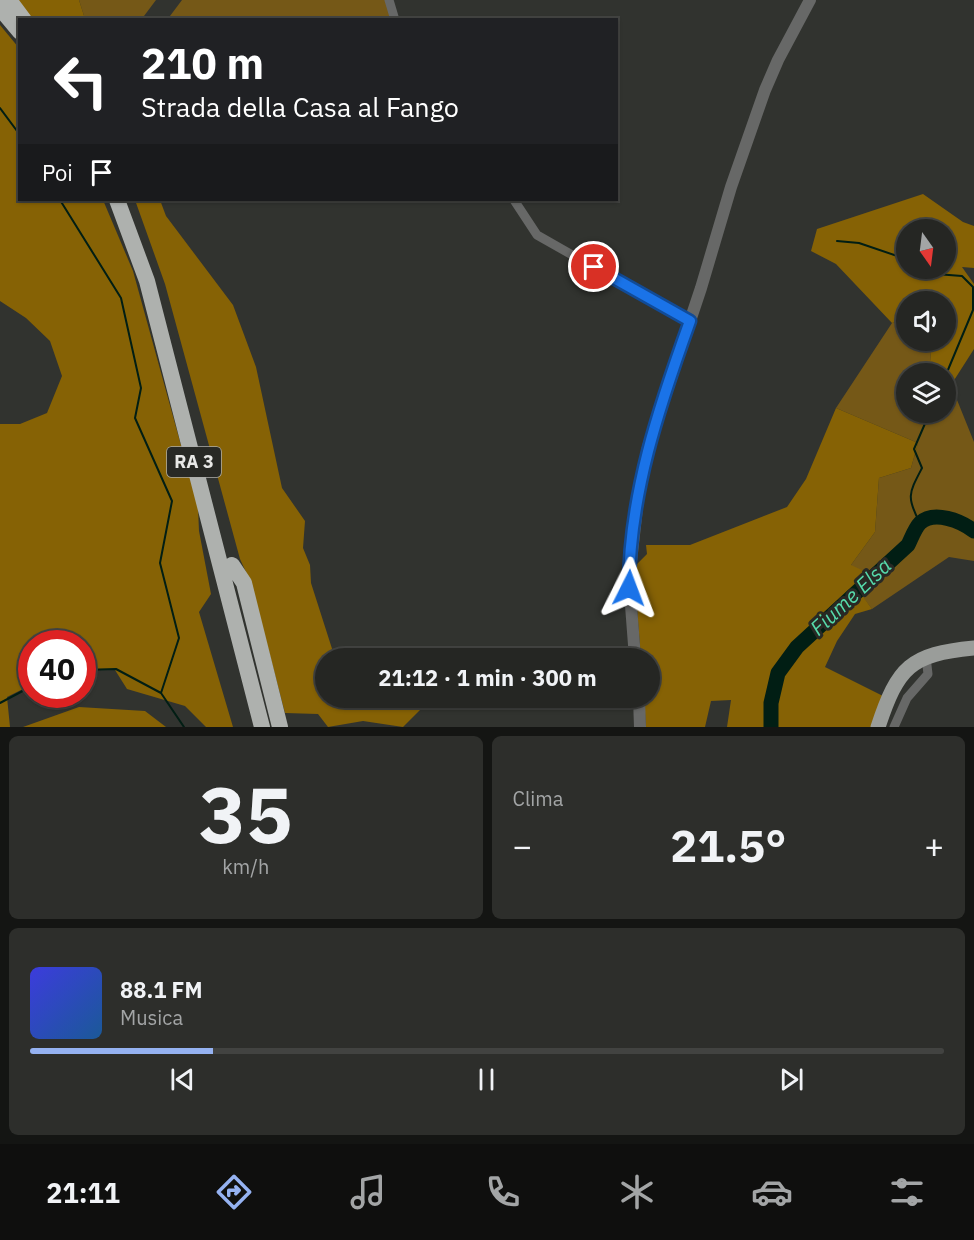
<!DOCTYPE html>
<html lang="it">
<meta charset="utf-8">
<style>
:root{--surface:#252623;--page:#2d2e2b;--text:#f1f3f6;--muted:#a3a5a6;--line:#424341;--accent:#95b2f1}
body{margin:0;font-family:"IBM Plex Sans",sans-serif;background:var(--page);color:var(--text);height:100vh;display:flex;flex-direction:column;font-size:22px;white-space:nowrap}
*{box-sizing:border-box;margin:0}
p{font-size:20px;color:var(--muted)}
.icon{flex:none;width:33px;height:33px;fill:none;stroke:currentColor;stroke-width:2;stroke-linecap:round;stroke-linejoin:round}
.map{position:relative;height:727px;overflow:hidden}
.side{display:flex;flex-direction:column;gap:9px;padding:9px;background:#141513;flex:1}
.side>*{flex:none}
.top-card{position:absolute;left:18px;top:18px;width:600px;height:183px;border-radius:0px;box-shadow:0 2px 4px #0004,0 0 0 2px var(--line);background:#202124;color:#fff;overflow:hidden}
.needle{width:39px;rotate:166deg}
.buttons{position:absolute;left:896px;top:219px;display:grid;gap:12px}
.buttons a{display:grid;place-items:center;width:60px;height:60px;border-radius:50%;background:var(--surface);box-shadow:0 2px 4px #0004,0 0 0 2px var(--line);font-size:30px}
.speed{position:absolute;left:18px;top:630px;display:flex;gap:12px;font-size:30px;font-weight:700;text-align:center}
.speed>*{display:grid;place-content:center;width:78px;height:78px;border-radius:50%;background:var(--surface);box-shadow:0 2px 4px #0004,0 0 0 2px var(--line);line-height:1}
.speed .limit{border:9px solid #d22;background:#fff;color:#111}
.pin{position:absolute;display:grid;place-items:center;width:51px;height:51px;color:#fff;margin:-26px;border:3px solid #fff;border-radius:50%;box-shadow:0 2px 6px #0007}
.me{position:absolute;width:66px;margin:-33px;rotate:3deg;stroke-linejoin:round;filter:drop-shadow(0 0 4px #0008)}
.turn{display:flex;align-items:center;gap:21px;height:126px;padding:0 24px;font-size:27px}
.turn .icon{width:78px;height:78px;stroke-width:2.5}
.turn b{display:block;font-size:42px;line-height:51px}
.then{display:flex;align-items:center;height:57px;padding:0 24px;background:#0003;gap:12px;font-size:22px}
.big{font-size:45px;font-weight:700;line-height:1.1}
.side .tile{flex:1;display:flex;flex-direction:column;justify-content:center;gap:9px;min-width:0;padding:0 21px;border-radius:9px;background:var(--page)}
.side .dial{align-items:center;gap:0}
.dial b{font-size:78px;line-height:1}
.song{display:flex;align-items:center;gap:18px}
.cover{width:72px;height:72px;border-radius:9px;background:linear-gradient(135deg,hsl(240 70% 55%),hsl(210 70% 35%))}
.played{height:6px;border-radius:3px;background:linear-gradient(90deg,var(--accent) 20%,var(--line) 20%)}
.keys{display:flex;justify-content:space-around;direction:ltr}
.heat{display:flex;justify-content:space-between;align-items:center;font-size:33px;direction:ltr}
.side .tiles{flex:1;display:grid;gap:9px;grid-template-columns:1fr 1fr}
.tile:last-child{grid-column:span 2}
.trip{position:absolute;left:315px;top:648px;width:345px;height:60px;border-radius:30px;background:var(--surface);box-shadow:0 2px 4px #0004,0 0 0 2px var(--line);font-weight:700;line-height:60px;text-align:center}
.menu{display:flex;height:96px;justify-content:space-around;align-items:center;background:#0f0f0e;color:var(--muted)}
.menu .icon{width:42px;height:42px}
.menu .active{color:var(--accent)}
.menu b{font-size:27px;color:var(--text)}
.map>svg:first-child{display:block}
</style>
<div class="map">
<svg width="974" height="727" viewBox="0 0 974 727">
<rect width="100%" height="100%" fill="#31332f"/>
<path fill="#755817" d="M79,0H156L141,20L85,19Z
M182,0H387L392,20H167Z
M906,319V340L932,341L929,373L906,374V412H945V384L951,385L974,442V561L949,557L872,609L855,587L851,565L875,532L879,478L911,468L918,443L836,408L892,323Z"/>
<path fill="#866205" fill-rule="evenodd" d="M17,0H79L85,19H32Z
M0,25L19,48L20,200H103L133,271L198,507L199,531L211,594L199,612L233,727H206L185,706L127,689L115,670H83L82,644H32L31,685L7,697L10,727H0V424H20L47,413L62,376L50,341L26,318L0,301Z
M923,194L963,222L974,226V268L962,267L974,284V349L951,385L945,384V374L929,373L932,341L945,340V302H906V319L892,323L836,264L811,251L817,229ZM906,230H945V268H906Z
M135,200H160L166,216L233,305L256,367L282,488L305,521L303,548L310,565L311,583L335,658H326V698H423L422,708L403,727L363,721L328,727L318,714L285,713L251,583L240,559L165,284Z
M836,408L918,443L911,468L879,478L875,532L851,565L866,572L856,587L872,609L855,614L837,641L825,667L883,696L873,727H727L731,700L711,701L705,727H646L644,698H650V658H641L636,595L637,564L647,554L646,545H690L787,507L806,479Z
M79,707L145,711L166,727H23Z"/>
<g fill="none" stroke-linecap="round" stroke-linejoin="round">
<path stroke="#011e14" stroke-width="2" d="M0,108L20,135
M60,200L121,298L141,388L135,418L172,501L160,563L179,638L161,693
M837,241L859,243L906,259
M926,268L936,274L962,276L973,287V310L945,377
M920,523C906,497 909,493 922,468L914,449L930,412
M82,670L116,669L161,693L184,727
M0,703L32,686"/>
<path stroke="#011e14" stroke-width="15" d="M771,727V703L778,673L797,647L908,545C911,539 915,528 920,523C934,510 961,521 974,531"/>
<path stroke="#676867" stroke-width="9" d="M389,0L395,20
M514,200L537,235L690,322
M894,727L907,698L928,674L926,657"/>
<path stroke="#676867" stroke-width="12" d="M635,658L629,579L638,499L648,447L701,288L731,187L765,90L778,60L810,0
M639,698L640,727"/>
<path stroke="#9a9d9a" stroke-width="15" d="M878,727C898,667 910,654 974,648"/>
<path stroke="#aeb1ae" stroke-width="16" d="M9,0L24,20
M0,8L20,32
M117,200L147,281L262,727
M232,565L244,583L280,727"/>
</g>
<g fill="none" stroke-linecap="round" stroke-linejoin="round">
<defs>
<path id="route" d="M594,267L690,321C659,407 629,495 629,588"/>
</defs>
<use href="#route" stroke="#114b97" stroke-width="15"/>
<use href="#route" stroke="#1a73e8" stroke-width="10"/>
</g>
<g text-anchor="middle" stroke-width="6" stroke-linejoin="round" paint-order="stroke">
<rect fill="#282925" stroke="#aeafac" stroke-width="1.5" x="167" y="447" width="54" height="30" rx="4.5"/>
<g font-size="18" font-weight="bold" fill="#e8e8e6">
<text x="194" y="468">RA 3</text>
</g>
<g font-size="21" font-style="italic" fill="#56daab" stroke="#282925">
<text transform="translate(851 597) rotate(-43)" y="7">Fiume Elsa</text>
</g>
</g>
</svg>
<div class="buttons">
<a><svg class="needle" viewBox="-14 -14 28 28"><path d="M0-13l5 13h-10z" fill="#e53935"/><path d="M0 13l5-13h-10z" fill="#a3a5a6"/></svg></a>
<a><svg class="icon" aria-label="sound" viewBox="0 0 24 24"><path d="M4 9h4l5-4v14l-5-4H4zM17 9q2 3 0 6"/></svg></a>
<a><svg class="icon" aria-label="layers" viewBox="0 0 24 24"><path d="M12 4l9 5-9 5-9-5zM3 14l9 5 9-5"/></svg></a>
</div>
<div class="speed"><div class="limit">40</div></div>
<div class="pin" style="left:594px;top:267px;background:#d93025"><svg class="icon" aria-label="arrive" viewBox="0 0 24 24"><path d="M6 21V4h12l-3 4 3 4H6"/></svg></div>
<svg class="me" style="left:629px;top:588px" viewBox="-20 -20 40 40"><path d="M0-17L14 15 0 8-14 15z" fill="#1a73e8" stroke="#fff" stroke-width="4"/></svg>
<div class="trip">21:12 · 1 min · 300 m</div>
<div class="top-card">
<div class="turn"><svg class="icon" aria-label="left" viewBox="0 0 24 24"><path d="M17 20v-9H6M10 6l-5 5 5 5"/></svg><div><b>210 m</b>Strada della Casa al Fango</div></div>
<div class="then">Poi<svg class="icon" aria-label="arrive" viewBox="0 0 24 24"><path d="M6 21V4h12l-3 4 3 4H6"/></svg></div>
</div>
</div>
<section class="side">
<div class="tiles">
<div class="tile dial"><b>35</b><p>km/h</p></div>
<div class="tile"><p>Clima</p>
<div class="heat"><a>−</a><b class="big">21.5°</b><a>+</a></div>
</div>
<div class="tile">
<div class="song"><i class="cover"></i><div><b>88.1 FM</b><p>Musica</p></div></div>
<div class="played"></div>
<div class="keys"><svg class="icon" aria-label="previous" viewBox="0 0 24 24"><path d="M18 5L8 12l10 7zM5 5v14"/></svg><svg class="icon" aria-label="pause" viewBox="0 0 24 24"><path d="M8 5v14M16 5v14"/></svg><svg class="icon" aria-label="next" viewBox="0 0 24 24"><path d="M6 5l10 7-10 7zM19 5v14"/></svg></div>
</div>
</div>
</section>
<nav class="menu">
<b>21:11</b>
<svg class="icon active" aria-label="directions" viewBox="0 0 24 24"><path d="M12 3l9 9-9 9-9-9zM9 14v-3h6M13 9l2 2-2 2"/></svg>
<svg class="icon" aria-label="music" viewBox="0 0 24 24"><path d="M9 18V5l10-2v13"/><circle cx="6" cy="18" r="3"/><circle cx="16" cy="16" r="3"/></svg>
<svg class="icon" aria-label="phone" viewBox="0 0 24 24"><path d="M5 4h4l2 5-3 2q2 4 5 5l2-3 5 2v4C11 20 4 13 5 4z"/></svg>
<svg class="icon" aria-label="climate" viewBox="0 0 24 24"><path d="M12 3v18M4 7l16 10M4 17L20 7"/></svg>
<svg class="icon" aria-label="car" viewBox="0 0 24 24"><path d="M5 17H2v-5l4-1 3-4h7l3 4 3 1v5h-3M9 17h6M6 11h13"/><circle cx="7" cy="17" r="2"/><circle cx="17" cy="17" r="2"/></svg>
<svg class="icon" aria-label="filters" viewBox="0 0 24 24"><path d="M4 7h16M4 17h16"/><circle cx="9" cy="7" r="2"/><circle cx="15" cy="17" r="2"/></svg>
</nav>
